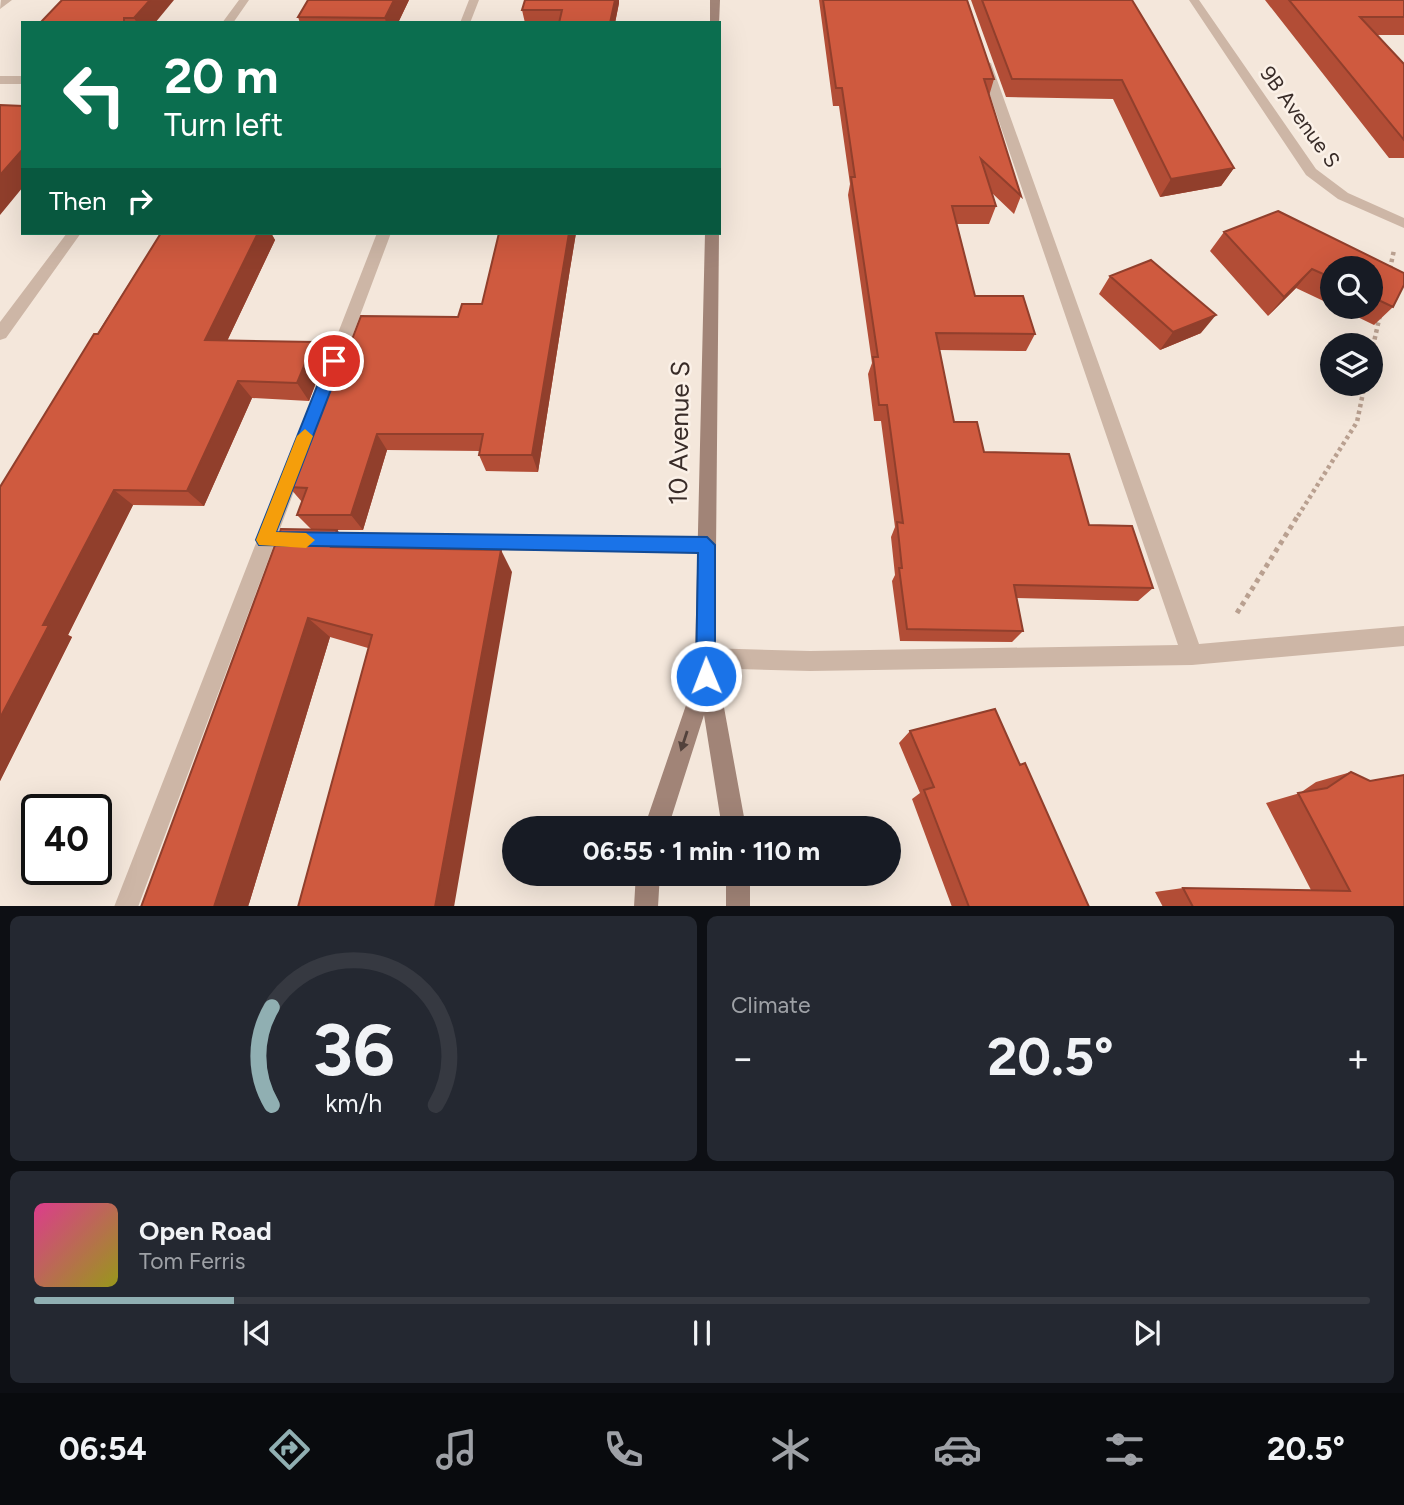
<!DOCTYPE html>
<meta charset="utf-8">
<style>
:root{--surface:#171b24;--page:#242831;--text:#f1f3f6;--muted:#9ea1a6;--line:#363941;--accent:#90afb2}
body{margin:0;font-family:Figtree,sans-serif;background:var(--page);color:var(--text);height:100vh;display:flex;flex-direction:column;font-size:26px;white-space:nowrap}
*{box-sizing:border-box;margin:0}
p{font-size:23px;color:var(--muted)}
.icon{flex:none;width:38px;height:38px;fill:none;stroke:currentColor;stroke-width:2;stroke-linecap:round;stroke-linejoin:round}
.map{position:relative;height:906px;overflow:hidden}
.drawer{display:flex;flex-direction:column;gap:10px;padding:10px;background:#0d0f14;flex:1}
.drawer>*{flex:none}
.banner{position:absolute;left:21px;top:21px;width:700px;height:214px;border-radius:0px;box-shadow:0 7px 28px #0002;background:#0b6e4f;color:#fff;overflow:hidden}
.fabs{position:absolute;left:1320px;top:256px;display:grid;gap:14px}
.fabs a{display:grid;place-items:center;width:63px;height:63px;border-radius:50%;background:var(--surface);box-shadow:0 7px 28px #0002;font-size:35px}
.speed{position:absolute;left:21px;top:794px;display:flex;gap:14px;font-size:35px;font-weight:700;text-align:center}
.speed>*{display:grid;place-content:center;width:91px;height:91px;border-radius:50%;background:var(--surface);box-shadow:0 7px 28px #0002;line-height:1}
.speed .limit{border:4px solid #111;border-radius:10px;background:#fff;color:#111}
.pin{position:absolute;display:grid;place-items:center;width:60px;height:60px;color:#fff;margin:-30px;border:4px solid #fff;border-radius:50%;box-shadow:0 2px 7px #0007}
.me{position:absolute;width:77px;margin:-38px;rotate:359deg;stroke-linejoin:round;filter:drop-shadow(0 0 5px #0008)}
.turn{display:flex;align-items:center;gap:24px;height:147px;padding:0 28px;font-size:32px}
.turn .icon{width:91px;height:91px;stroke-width:2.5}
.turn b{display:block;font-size:49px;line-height:60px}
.then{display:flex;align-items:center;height:66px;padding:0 28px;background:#0003;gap:14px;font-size:26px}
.big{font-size:52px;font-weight:700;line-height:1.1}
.drawer .widget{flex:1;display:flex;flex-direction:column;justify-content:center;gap:10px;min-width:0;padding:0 24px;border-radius:10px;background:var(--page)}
.drawer .dial{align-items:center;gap:0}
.dial svg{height:182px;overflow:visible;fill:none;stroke:var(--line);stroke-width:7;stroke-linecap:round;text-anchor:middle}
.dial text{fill:var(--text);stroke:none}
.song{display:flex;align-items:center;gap:21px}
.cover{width:84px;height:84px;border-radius:10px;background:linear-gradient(135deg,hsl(330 70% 55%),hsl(60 70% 35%))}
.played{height:7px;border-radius:4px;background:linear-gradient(90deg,var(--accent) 15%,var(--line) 15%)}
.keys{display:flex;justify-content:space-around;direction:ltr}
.heat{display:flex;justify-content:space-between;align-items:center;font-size:38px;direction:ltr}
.drawer .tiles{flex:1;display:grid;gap:10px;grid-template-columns:1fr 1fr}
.widget:last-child{grid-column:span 2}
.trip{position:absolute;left:502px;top:816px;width:399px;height:70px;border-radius:35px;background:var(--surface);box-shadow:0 7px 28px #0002;font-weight:700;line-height:70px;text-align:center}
.menu{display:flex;height:112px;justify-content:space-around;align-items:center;background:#090b0e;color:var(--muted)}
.menu .icon{width:49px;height:49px}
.menu .current{color:var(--accent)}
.menu b{font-size:32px;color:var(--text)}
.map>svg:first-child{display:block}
</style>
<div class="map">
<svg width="1404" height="907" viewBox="0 0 1404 907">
<rect width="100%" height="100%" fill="#f4e7db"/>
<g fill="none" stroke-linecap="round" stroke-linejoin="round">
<path stroke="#b9a090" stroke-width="4.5" stroke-dasharray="3.5 3.5" stroke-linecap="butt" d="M1390,269L1394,250
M1370,360L1380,315
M1298,516L1357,422L1365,383"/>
<path stroke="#b9a090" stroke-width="5" stroke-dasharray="4.5 4.5" stroke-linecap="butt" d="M1237,613L1299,514"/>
<path fill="#cdb6a6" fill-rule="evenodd" d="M12,0L0,9L1,0Z
M469,0H479L470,23H460Z
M981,61L991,63L1199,644L1404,626V646L1192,665L810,671L705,668L698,665L695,658L698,651L705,648L810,651L1178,645L979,63Z
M377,233H391L138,907H114Z
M324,532L707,537L714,539L716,545L714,551L707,553L324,548L317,546L315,540L317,534Z"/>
<path fill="#cdb6a6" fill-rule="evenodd" d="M239,0H249L233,23H222Z
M1189,0H1199L1316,169L1348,193L1404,218V228L1338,199L1306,175Z
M0,76H23V84H0Z
M67,233H81L6,338L0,340V322Z"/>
<path fill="#a18477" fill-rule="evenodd" d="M710,0H720L719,25L710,23Z
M705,233H719L715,658L746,828H722L704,715L668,828H644L697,673L695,658Z
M636,873H660L658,907H634Z
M726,873H750V907H726Z"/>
</g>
<path fill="#b24d36" d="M62,0L155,23H40Z
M409,0L398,23H300L298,17Z
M525,0H619V3L615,23H525L522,10Z
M819,0H967L994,79L989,96L1021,196L1014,214L992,193L996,206L989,224H956L975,296L1035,334L1026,351L939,350L954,422L984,452L1089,525L1153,588L1138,601L1016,598L1023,631L1012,642L900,641L892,581L895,575L891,537L895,527L881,421H874L868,374L872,363L848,195L850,184L839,106H833Z
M971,0H1132L1234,168L1221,186L1160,197L1113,99L1006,97Z
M1265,0H1404V35H1377L1404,64V158H1389Z
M1278,211L1404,273V285L1393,307L1374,325L1335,306H1370V268H1332V305L1296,288L1268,316L1210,251L1224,232Z
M161,233H271L275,240L227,341L314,342L325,359L309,401L252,398L204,506L133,505L68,635L72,637L0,781V487Z
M499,233H576L570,269L538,472L486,471L479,455L480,451L387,450L363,530H337L352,547L512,572L368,648L330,637L248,907L311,529L297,515L302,502L289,487L325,393L319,384L351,342L458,317L482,304Z
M1110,276L1201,333L1160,350L1099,294Z
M910,731L1020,765L1089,907H952L912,799L920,793L899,743Z
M1351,772L1370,781L1404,907H1163L1155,892L1183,888L1311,890L1266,803L1300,793L1316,782Z"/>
<path fill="#913f2c" d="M150,0H174L155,23H137L134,18Z
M394,0H409L398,23H386L385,18Z
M615,0H619V3L615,23H610Z
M23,149V187L0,215V175Z
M1234,168L1221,186L1160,197L1171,179Z
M258,233H271L275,240L219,358L205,340Z
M569,233H576L570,269L538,472L532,455Z
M1312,269L1296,288L1268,316L1284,297Z
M1216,315L1201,333L1160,350L1173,332Z
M314,342L325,359L309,401L297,383Z
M238,381L252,398L204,506L187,491Z
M377,434L387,450L363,530L351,515Z
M114,490L133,505L68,635L72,637L0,781V718L43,625Z
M337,530L356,552L331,547Z
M501,550L512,572L454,907H435Z
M308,618L330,637L248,907H214Z"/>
<path fill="#cf5a3f" stroke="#913f2c" stroke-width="2" d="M62,0H150L134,18H124V23H40Z
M308,0H394L385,18L298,17Z
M525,0H615L610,23H559L562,10H522Z
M823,0H967L994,79H984L1021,196L981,159L996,206H952L975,296H1023L1035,334L936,333L954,422H977L984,452L1069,454L1089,525L1132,526L1153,588L1014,585L1023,631L907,629L899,568H902L897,522L903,523L887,405H879L873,357H878L851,177H855L842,88H836Z
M982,0H1132L1234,168L1171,179L1122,80L1012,79Z
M1289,0H1404V17H1360L1404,64V140Z
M0,105L23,106V149L0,175Z
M1278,211L1404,273V285L1393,307L1370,296V268H1332V278L1312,269L1284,297L1224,232Z
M161,233H258L205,340L314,342L297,383L238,381L187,491L114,490L43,625H49L0,718V487L94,334H98Z
M499,233H569L532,455H479L483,434H377L351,515H297L307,488L289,487L328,384H319L336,342H351L361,316L458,317L462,304H482Z
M1151,260L1216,315L1173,332L1110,276Z
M281,529L337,530L331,547L501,550L435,907H298L372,635L308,618L214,907H141Z
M995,709L1020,765L1025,763L1089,907H969L924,790L934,787L910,731Z
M1351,772L1370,781L1404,775V907H1193L1183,888L1350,891L1298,793L1327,788Z"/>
<defs><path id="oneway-solid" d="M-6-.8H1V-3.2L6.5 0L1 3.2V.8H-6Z" transform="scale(1.75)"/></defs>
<use fill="#53423c" href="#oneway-solid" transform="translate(684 741) rotate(108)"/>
<path fill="#1a73e8" stroke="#114b97" stroke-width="2" d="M334,355L342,361L276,532L707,537L715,545V676L713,682L706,685L699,682L696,676L698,553L259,545L256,540L327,361Z"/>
<path fill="#f59e0b" d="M305,429L313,436L276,532L306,533L315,540L306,548L259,545L256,540L297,436Z"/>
<g text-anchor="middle" stroke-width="5" stroke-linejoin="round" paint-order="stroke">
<g font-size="21" fill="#392c28" stroke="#fbf1e8">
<text transform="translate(1300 117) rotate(54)" y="7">9B Avenue S</text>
</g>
<g font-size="26" fill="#392c28" stroke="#fbf1e8">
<text transform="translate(679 433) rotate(-89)" y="9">10 Avenue S</text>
</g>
</g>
</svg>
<div class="fabs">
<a><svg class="icon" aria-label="search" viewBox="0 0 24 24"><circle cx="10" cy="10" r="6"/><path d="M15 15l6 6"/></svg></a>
<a><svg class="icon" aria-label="layers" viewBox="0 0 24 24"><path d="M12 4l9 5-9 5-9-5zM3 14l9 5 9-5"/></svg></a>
</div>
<div class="speed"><div class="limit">40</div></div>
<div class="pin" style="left:334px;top:361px;background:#d93025"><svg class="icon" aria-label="arrive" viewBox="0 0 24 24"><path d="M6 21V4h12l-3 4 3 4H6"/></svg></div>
<svg class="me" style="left:706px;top:676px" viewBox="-20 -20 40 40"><circle r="17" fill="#1a73e8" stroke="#fff" stroke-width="3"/><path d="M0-11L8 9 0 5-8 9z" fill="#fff"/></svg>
<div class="trip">06:55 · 1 min · 110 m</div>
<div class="banner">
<div class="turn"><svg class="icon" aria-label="left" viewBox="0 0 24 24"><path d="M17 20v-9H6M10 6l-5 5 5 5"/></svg><div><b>20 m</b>Turn left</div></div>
<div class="then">Then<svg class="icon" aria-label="right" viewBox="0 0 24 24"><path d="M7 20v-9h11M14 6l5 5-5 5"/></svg></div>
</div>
</div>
<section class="drawer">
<div class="tiles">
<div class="widget dial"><svg viewBox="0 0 100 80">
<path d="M14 69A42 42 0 1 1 86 69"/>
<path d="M14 69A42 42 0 0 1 14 26" stroke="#90afb2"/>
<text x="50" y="56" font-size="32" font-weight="700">36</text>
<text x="50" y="72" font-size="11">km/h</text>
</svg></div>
<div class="widget"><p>Climate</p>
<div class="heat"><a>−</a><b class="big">20.5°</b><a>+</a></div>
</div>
<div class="widget">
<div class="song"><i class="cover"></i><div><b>Open Road</b><p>Tom Ferris</p></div></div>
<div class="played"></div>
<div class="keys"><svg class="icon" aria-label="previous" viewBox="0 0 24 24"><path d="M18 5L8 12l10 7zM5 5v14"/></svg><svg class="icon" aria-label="pause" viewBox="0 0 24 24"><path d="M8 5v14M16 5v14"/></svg><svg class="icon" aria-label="next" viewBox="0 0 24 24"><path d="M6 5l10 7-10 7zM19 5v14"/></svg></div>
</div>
</div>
</section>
<nav class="menu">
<b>06:54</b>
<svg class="icon current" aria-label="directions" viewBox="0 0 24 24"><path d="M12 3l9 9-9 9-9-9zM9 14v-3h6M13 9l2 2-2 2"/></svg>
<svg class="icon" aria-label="music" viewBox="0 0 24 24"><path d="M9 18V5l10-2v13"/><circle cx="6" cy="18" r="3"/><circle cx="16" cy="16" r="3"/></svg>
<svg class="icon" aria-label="phone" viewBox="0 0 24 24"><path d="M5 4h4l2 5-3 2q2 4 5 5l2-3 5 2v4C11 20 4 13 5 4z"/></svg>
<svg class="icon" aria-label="climate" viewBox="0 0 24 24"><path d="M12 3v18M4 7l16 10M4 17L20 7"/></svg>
<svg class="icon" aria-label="car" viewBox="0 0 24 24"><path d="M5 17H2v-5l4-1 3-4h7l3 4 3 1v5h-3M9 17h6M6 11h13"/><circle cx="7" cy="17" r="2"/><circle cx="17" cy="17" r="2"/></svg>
<svg class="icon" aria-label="filters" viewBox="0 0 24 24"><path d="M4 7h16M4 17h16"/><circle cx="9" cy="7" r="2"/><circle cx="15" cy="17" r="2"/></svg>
<b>20.5°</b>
</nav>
